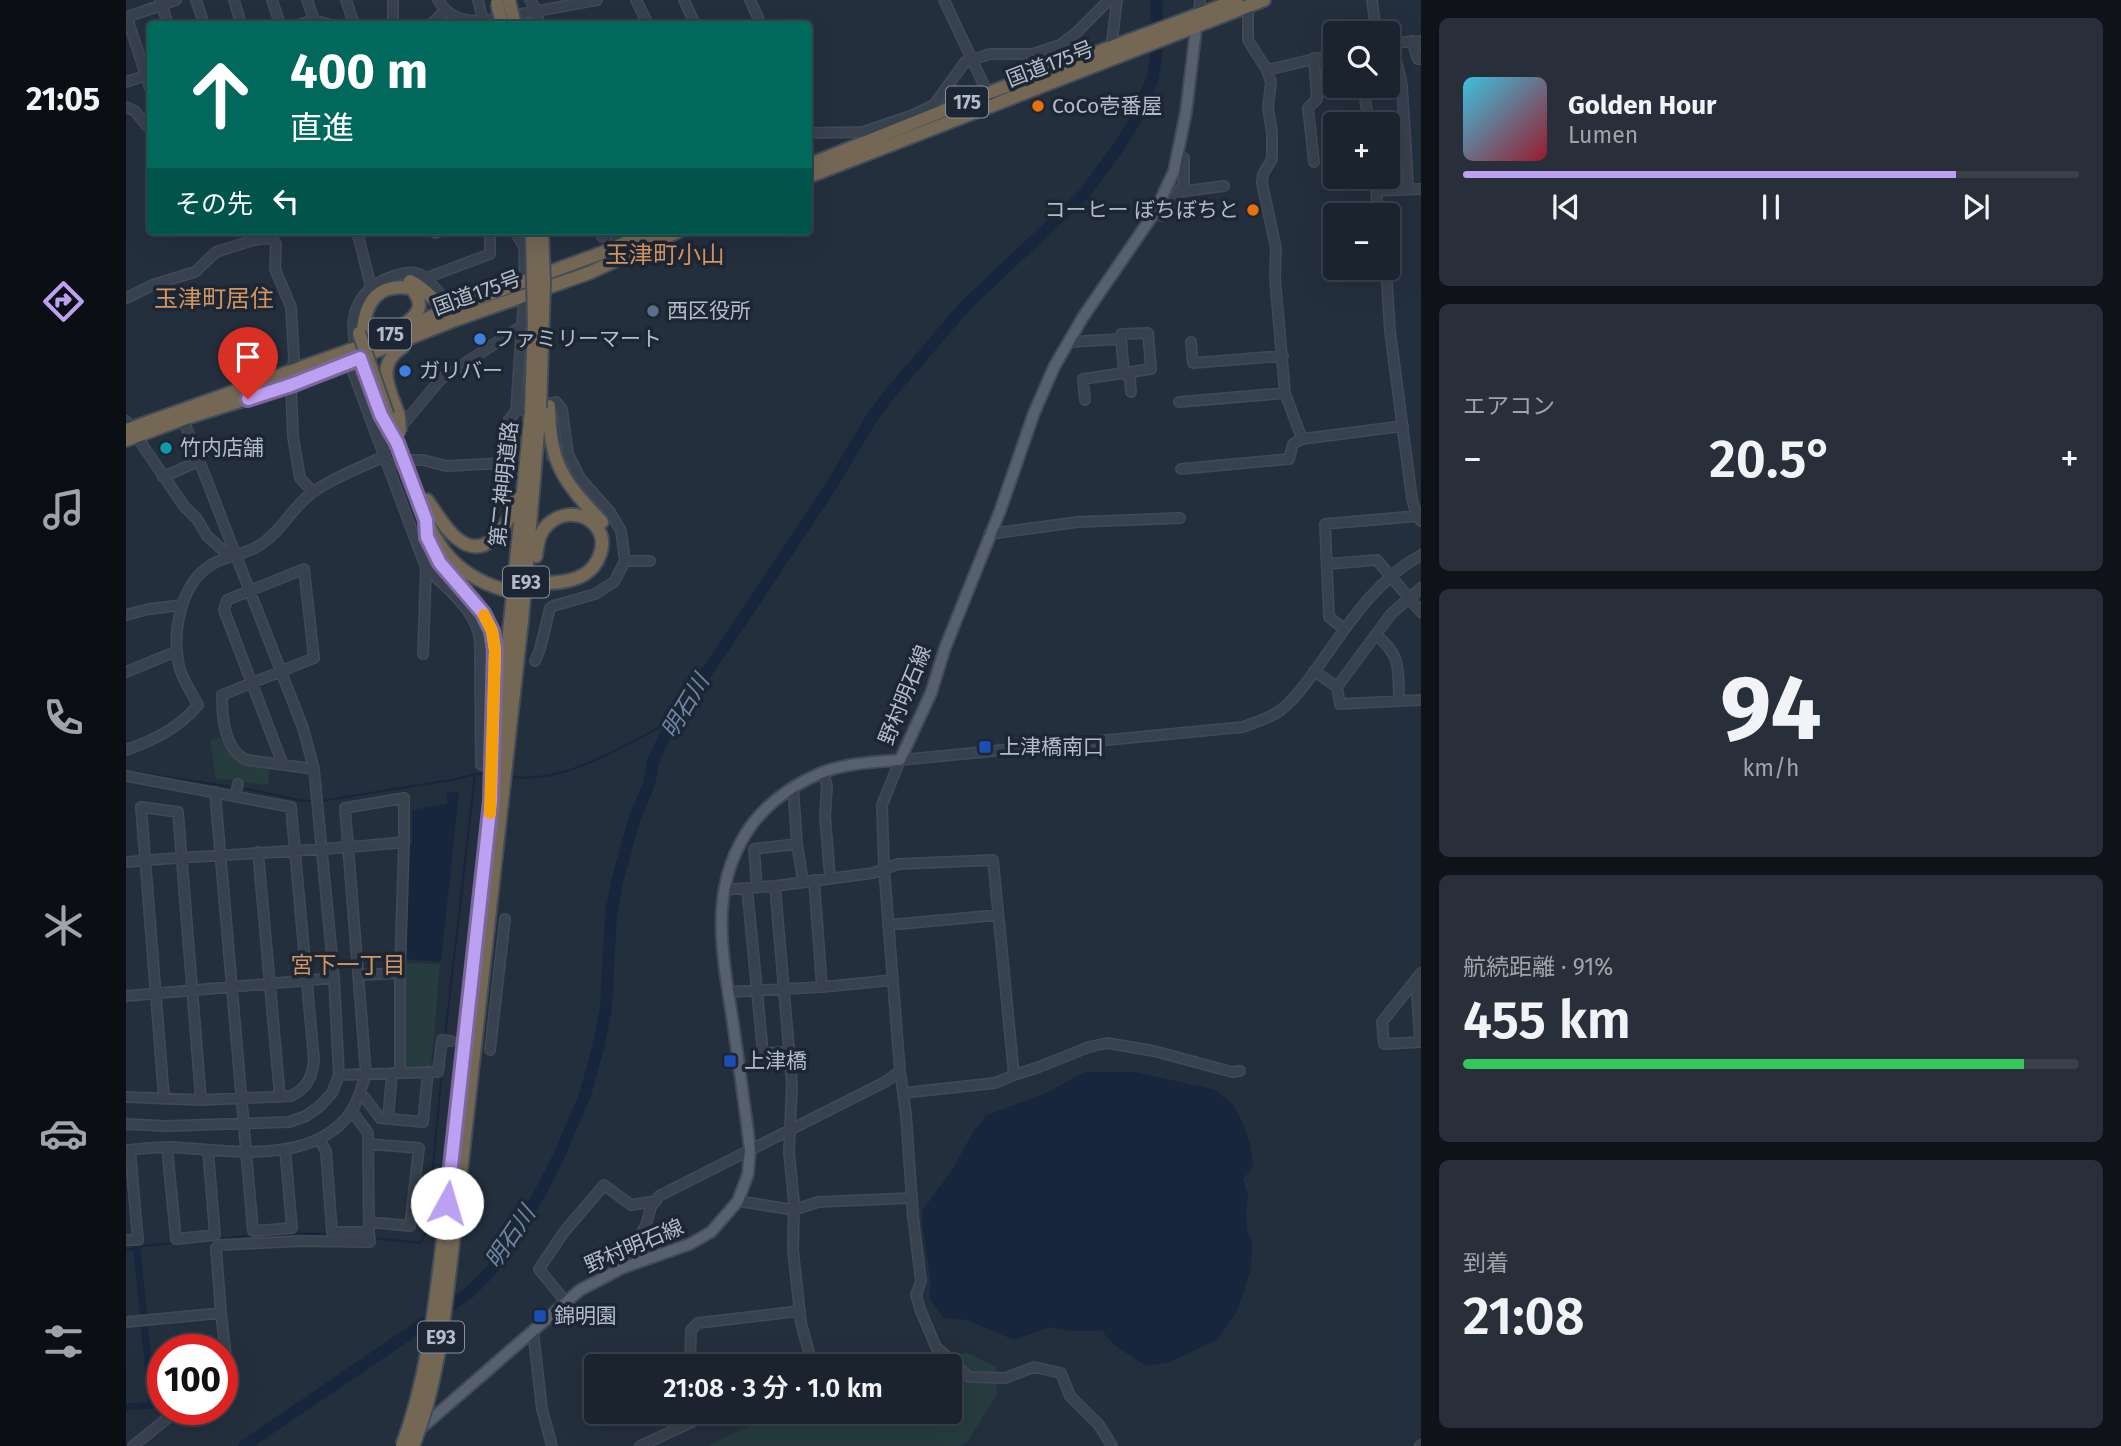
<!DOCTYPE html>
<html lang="ja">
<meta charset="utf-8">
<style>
:root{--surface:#1b232e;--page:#282f3a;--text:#f1f3f6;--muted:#a0a4aa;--line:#39404a;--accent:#bca0f2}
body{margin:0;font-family:"Fira Sans","Noto Sans JP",sans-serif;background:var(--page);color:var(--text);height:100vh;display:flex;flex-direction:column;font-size:26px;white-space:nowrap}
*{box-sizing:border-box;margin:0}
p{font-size:23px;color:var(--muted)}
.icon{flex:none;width:38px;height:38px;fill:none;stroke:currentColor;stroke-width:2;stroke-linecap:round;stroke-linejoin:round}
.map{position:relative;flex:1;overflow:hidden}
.details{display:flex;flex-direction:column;gap:18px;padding:18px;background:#0f1319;width:700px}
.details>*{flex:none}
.banner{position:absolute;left:21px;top:21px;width:665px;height:214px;border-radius:7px;box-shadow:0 7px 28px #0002,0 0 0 2px var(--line);background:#00695c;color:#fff;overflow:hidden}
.controls{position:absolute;left:1197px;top:21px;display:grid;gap:14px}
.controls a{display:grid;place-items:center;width:77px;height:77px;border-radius:7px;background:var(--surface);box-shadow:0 7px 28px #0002,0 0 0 2px var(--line);font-size:35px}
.speed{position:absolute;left:21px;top:1334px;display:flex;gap:14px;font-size:35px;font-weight:700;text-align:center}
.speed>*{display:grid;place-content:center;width:91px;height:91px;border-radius:50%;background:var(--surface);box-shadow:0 7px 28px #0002,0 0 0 2px var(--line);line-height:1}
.speed .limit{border:10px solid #d22;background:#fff;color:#111}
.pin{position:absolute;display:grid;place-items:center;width:60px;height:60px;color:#fff;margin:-72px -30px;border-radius:50% 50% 50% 0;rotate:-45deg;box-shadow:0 0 7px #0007}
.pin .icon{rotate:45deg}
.me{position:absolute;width:77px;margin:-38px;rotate:6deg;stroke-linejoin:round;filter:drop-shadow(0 0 5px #0008)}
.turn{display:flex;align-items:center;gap:24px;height:147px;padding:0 28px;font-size:32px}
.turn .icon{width:91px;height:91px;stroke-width:2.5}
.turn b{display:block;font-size:49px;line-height:60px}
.then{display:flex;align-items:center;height:66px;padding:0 28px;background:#0003;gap:14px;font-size:26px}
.big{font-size:52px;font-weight:600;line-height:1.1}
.details .widget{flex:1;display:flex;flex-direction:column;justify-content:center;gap:10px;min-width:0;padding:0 24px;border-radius:10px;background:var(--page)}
.details .dial{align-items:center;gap:0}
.dial b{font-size:91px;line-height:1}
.song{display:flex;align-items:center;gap:21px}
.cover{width:84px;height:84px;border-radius:10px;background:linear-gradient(135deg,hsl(190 70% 55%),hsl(350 70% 35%))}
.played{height:7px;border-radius:4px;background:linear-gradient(90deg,var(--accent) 80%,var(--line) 80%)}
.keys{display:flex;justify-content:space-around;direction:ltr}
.heat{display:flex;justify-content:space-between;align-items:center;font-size:38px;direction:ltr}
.charge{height:10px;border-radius:5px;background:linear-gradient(90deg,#34c759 91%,var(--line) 0)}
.trip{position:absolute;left:458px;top:1354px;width:378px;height:70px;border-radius:7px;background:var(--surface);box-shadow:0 7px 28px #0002,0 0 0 2px var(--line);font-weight:600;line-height:70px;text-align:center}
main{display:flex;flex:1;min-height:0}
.menu{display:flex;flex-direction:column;width:126px;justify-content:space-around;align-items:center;background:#0b0e12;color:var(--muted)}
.menu .icon{width:49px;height:49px}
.menu .selected{color:var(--accent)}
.menu b{font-size:32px;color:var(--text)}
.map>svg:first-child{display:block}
</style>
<main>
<nav class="menu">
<b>21:05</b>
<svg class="icon selected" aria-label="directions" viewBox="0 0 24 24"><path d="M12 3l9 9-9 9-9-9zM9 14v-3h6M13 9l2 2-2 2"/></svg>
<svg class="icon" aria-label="music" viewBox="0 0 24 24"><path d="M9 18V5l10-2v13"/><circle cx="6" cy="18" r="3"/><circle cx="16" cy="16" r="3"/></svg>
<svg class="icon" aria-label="phone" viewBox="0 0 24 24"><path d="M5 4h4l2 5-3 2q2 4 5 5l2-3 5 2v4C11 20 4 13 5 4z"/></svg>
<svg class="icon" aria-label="climate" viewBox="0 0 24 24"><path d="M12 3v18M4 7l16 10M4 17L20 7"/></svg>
<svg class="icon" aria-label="car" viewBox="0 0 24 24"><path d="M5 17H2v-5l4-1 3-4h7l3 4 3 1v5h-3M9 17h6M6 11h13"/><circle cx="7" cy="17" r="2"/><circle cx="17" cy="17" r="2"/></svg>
<svg class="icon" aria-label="filters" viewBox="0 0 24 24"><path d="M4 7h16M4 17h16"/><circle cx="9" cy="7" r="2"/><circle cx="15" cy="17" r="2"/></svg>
</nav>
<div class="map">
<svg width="1295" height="1446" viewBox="0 0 1295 1446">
<rect width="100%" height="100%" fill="#242f3e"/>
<path fill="#263c3f" d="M93,737L114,762L144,766L142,785L90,778L84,741Z
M281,963L314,964L305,1067L278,1069L277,967Z
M840,1352L870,1367L871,1394L840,1444L832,1446H582L652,1412H824V1367H806Z"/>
<path fill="#17263c" d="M333,791L315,962L279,959L282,847L286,843V810L321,804V793Z
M959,1072H1008L1090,1090C1095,1097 1102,1099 1106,1104C1119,1121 1126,1147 1127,1167L1117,1179L1122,1196L1120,1211L1121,1231L1126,1241L1125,1269L1111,1312L1091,1340L1041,1363L1020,1366L988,1345L976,1331H945L924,1327L888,1340L841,1320L817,1318L803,1297L805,1284L796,1223V1211L826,1170L847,1132L861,1115L920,1093Z"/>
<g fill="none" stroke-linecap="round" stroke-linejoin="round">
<path stroke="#17263c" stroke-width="2" d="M0,771L107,787
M385,777C441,784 501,744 549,719
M116,788L173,800L186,801
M195,801L331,779L349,774L362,775
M319,1037L349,774
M160,1233L204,1234
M227,1236L238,1237
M247,1238L295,1243L301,1229L316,1071
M91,1239L127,1235
M0,1250L11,1249L17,1246L71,1241"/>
<path stroke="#17263c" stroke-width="7" d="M0,1407L26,1405L11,1249"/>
<path stroke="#17263c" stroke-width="12" d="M118,1446L344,1292L365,1271L413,1195L431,1160L459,1095L472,1048L480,1009L485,913L491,882L508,820L523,784L527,762L541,731L612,626L705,486L745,419L762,396L840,305L959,193L994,145L1008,122L1027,78L1030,56L1031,0"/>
<path stroke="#3a4453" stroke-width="9" stroke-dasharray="9 4.5" stroke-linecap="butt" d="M380,463L433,455"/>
<path stroke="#3a4453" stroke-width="12" stroke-dasharray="12 6" stroke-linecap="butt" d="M389,590L414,591"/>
<defs>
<path id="minor" d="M34,0L42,24
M70,0L78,24
M108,0L115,24
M146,0L154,24
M181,0L188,20
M220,0L228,24
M267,0V24
M312,0C323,18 337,21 357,21L471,0
M352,0L358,24
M404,0L411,11L413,24
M510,0L522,24
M558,0L569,24
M624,0L635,24
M818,0L864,98
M1246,0L1249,24L1247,33
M1122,13V40L1141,70L1145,82L1142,108L1146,133V159L1137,174L1136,183L1150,248L1149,278L1159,393L1176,439L1277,426
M1073,15L1074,0
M174,24L188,20L202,24
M305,24L319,11
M1286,41L1292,59H1295
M1263,43L1295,41
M1267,43C1268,58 1274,71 1276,86C1278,121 1281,155 1282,190
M985,49L991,0
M1141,70L1209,54
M0,82L23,74
M1237,86L1243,124
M24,88L1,17L50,0
M0,107L9,111L20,125L24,123
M682,133L737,132L787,115L808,105L839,62L864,54H907L934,45L951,32L983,0
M1188,162L1182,108L1191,99L1188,58
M1249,177L1252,215
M1250,191L1295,189
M1052,192L1098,186
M1029,212L1036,216L1058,184V158L1051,155
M231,231L245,287
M389,231L398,247L399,282L390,411L430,402L436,409L442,454L454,478L484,512L495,531L499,561
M476,231V237
M309,233L316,231
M487,248L489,239L497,231
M1260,268L1264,331L1286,499L1291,516L1295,521
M300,278L364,254V231
M0,298L29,284L69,272L90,252L128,240L145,238L150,244L149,269L165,307L168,358L165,385L167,437L174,478L187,492
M943,342L995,339V334L1022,333L1025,369L998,373L995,339
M1065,342L1067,363L1157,356
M230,348C221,313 234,287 268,276C275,274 282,271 290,273C306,277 312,299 331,306
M221,356L300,568L297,654
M959,400L957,379L998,373L1004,379L1005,392
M1053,402L1159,393
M0,421L58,506L71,519L81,536L99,552L110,557
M256,449L315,379L397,325
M263,465L283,460H297L320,466L380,463L382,421L390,411
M1055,469L1163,459L1167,444L1176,439
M37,477L73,461
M863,534L952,522L1054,518
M1201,564L1251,560L1295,612
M300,568C319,587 344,605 352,631C355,640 354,650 354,659H359
M0,615L23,609L56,605
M1218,629L1203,617L1199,524L1291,516
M1250,635C1276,656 1272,669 1273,701
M354,659L355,765
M409,661L414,649L424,608L427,606L469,594L488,582L499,561H524
M1188,671L1211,687L1214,704L1295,700
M0,672L51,651
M1211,687L1265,614L1295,588
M0,750C28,740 53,728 72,705C66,693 56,679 53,666C46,633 54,584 85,565C98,556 119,555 134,545C155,532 167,506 187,492C208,477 236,467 259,456
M157,765L98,610L101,600L178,569L188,658L96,695C96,717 98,750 121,760L188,769
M697,772L701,786L699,816L704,877
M0,776L165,807L188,1060C186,1078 181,1088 165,1096L75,1100L0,1097
M667,786L671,844L677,881
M89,792L127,1231L166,1228L159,1149
M109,796L112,784
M132,852L154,1097
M0,862C92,854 185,852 278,842L274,973L233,975
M688,880L696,987
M649,886L666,1084L663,1152L668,1203L667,1250L675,1323L687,1367
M621,888L637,1053L663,1052
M631,888L628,849L671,844
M597,890L649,886L747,873L772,864L867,860L888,1075L913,1067L963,1047L981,1043L1028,1051L1106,1072L1114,1071
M762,925L872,915
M274,973V1073
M1295,973L1256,1022L1258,1044L1295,1042
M1290,980L1294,1042
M602,992L696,987L767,980
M0,996L208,978
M364,1050L379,919
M213,1075L312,1072L316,1040L325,1041
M777,1093L869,1083L888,1075
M234,1095L239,1098L254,1118L297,1122L302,1072
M38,1098L15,807L52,812L75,1100
M262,1119L266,1073
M0,1124L40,1126L163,1122L180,1116L194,1106L206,1093L213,1075L208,978L188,769L177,728L55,414
M193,1139L200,1151L206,1232H243L242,1133L226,1111
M242,1144L293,1148L284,1226L243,1222
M41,1147L50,1239L89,1235L82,1151
M0,1150C14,1149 29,1147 44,1147C100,1150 190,1167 226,1110C233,1099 236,1086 240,1074L219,808L278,798V842
M612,1201L668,1210L692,1202L785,1198
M0,1240H12L4,1150
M496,1268L520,1225L525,1207L533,1196L759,1082L774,1071
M439,1301L413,1269L438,1232L478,1185L505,1205L530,1201
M95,1313L90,1248L93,1245L176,1241L244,1242L243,1232
M0,1322L95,1313L101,1365L96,1373
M407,1331L416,1409L426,1446
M564,1367L565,1330L572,1323L674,1311
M787,1367L797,1364L815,1353
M7,1446L53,1409
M514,1446L566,1422L565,1412
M986,1446L973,1425L944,1396L935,1373L908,1367L879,1378L843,1377L810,1347L794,1309L790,1295L795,1281L787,1216L780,1115L774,1071L758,868L756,805L774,760L1117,727C1130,722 1145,718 1156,709C1171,697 1182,680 1194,664C1222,624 1251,579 1295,555
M1294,1446L1295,1445"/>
<path id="major" d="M293,1430L454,1290L496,1268L564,1244L585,1232L612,1201L622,1174L624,1149C619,1107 613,1065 607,1023C596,951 581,885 627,823C645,800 669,784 695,773C720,763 748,762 774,760L805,693L819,648L874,511L908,413L928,367L957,317L1029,212L1048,171L1060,112L1071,21"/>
<path id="highway" d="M682,165L862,93L1111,0
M682,177L1138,0
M284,281C298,287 308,301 321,310
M237,330C240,300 253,283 285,288C298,303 295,312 279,324
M232,353L255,415
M423,406C423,464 438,482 476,522
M273,416C264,390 248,365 277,347
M0,430L230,348L321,310L478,252L526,231
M0,440L57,419L165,385L329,320L463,273L553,231
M286,485C307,538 320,573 379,590
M301,500C310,512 320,531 333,540C362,562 384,522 390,499
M300,520C302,566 337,579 358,614C373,640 370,676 368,705
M410,556C411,549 412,540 415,534C426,511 460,507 473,531C481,545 472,566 459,574C447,582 429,583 416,583
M329,1226L396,620L414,408
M318,1231L371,754L405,411"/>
</defs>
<use href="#minor" stroke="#414a57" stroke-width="12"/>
<use href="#major" stroke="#414a57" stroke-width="14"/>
<use href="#highway" stroke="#434c59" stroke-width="16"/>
<use href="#minor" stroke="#38414e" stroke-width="9"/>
<use href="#major" stroke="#56606e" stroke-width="10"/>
<use href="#highway" stroke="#746855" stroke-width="12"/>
<defs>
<path id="highway-bridge" d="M383,1L389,24
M371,3L376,24
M233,333L286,485
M414,408L418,282L416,232
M405,411L408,322L406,231
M273,416L274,432
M276,1446C302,1377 309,1304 318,1231
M287,1446C315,1377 320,1299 329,1226"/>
</defs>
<use href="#highway-bridge" stroke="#434c59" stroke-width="16" stroke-linecap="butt"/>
<use href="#highway-bridge" stroke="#746855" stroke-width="12"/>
</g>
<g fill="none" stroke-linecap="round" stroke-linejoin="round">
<defs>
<path id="route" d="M122,399L165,385L234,358L255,415L271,443L300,520L301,537L314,563L357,613L366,631L369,650L365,801L321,1203"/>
</defs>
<use href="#route" stroke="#7a689d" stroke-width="18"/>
<use href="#route" stroke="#bca0f2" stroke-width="12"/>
<path stroke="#f59e0b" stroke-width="12" d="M358,615L366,631L369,650L364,813"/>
</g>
<g fill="#e8710a" stroke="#1d2633" stroke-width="2.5">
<circle cx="912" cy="106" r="7"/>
<circle cx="1127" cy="210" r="7"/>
</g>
<circle fill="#5c6f8a" stroke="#1d2633" stroke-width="2.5" cx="527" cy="311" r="7"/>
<g fill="#3f7fe0" stroke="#1d2633" stroke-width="2.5">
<circle cx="354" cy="339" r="7"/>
<circle cx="279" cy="371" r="7"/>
</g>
<circle fill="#0f9aa8" stroke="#1d2633" stroke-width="2.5" cx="40" cy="448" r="7"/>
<g fill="#1a4fb4" stroke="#1d2633" stroke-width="2.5">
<rect x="852" y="740" width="14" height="14" rx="3.5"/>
<rect x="597" y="1054" width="14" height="14" rx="3.5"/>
<rect x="407" y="1309" width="14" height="14" rx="3.5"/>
</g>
<g text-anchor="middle" stroke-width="7" stroke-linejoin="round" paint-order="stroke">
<g fill="#1d2633" stroke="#878f9c" stroke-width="2">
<rect x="820" y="86.5" width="42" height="31" rx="5"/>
<rect x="243" y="318.5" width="42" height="31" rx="5"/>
<rect x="377" y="566.5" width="46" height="31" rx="5"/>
<rect x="292" y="1321.5" width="46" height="31" rx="5"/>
</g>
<g font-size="19" font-weight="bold" fill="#b4bcc9">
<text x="841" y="109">175</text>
<text x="264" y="341">175</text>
<text x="400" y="589">E93</text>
<text x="315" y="1344">E93</text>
</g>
<g font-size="21" fill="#b4bcc9" stroke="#1d2633">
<text transform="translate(924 64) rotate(-21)" y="7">国道175号</text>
<text transform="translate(351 293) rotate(-20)" y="7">国道175号</text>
<text transform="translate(378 484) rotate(-84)" y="7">第二神明道路</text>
<text transform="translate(779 695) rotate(-68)" y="7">野村明石線</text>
<text transform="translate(508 1246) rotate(-23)" y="7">野村明石線</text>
</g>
<g font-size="21" fill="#b4bcc9" stroke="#1d2633" text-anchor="start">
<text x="926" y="113">CoCo壱番屋</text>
<text x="1113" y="217" text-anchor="end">コーヒー ぼちぼちと</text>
<text x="541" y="318">西区役所</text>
<text x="368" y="346">ファミリーマート</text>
<text x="293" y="378">ガリバー</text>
<text x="54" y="455">竹内店舗</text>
<text x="873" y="754">上津橋南口</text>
<text x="618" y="1068">上津橋</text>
<text x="428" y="1323">錦明園</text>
</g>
<g font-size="23" font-style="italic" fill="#6d86a8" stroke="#1d2633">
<text transform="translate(559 706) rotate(-59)" y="8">明石川</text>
<text transform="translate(384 1237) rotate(-56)" y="8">明石川</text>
</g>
<g font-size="23" fill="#d59563" stroke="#1d2633">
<text x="222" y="973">宮下一丁目</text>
</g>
<g font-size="24" fill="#d59563" stroke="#1d2633">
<text x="539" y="263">玉津町小山</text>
<text x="88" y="307">玉津町居住</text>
</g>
</g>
</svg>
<div class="controls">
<a><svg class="icon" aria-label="search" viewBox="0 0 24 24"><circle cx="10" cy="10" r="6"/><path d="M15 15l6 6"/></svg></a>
<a>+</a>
<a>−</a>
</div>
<div class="speed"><div class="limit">100</div></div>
<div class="pin" style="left:122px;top:399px;background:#d93025"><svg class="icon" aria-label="arrive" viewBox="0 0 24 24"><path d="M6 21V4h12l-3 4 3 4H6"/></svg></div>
<svg class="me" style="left:321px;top:1203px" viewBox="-20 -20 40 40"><circle r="19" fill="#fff"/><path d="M0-13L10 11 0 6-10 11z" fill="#bca0f2"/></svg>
<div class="trip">21:08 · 3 分 · 1.0 km</div>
<div class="banner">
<div class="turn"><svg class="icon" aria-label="ahead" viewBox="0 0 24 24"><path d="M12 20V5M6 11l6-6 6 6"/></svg><div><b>400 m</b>直進</div></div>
<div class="then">その先<svg class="icon" aria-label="left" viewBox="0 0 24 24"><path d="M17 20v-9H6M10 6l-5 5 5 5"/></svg></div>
</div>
</div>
<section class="details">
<div class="widget">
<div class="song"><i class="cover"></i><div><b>Golden Hour</b><p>Lumen</p></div></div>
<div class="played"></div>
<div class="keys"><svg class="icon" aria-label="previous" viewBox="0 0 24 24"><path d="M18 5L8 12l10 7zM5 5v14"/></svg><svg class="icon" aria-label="pause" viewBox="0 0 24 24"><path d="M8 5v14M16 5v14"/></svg><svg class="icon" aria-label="next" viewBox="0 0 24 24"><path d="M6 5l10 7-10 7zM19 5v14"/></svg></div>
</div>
<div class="widget"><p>エアコン</p>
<div class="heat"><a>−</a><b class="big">20.5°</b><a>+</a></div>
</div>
<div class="widget dial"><b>94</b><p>km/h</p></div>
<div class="widget"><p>航続距離 · 91%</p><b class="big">455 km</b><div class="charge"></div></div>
<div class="widget"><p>到着</p><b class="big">21:08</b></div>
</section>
</main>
